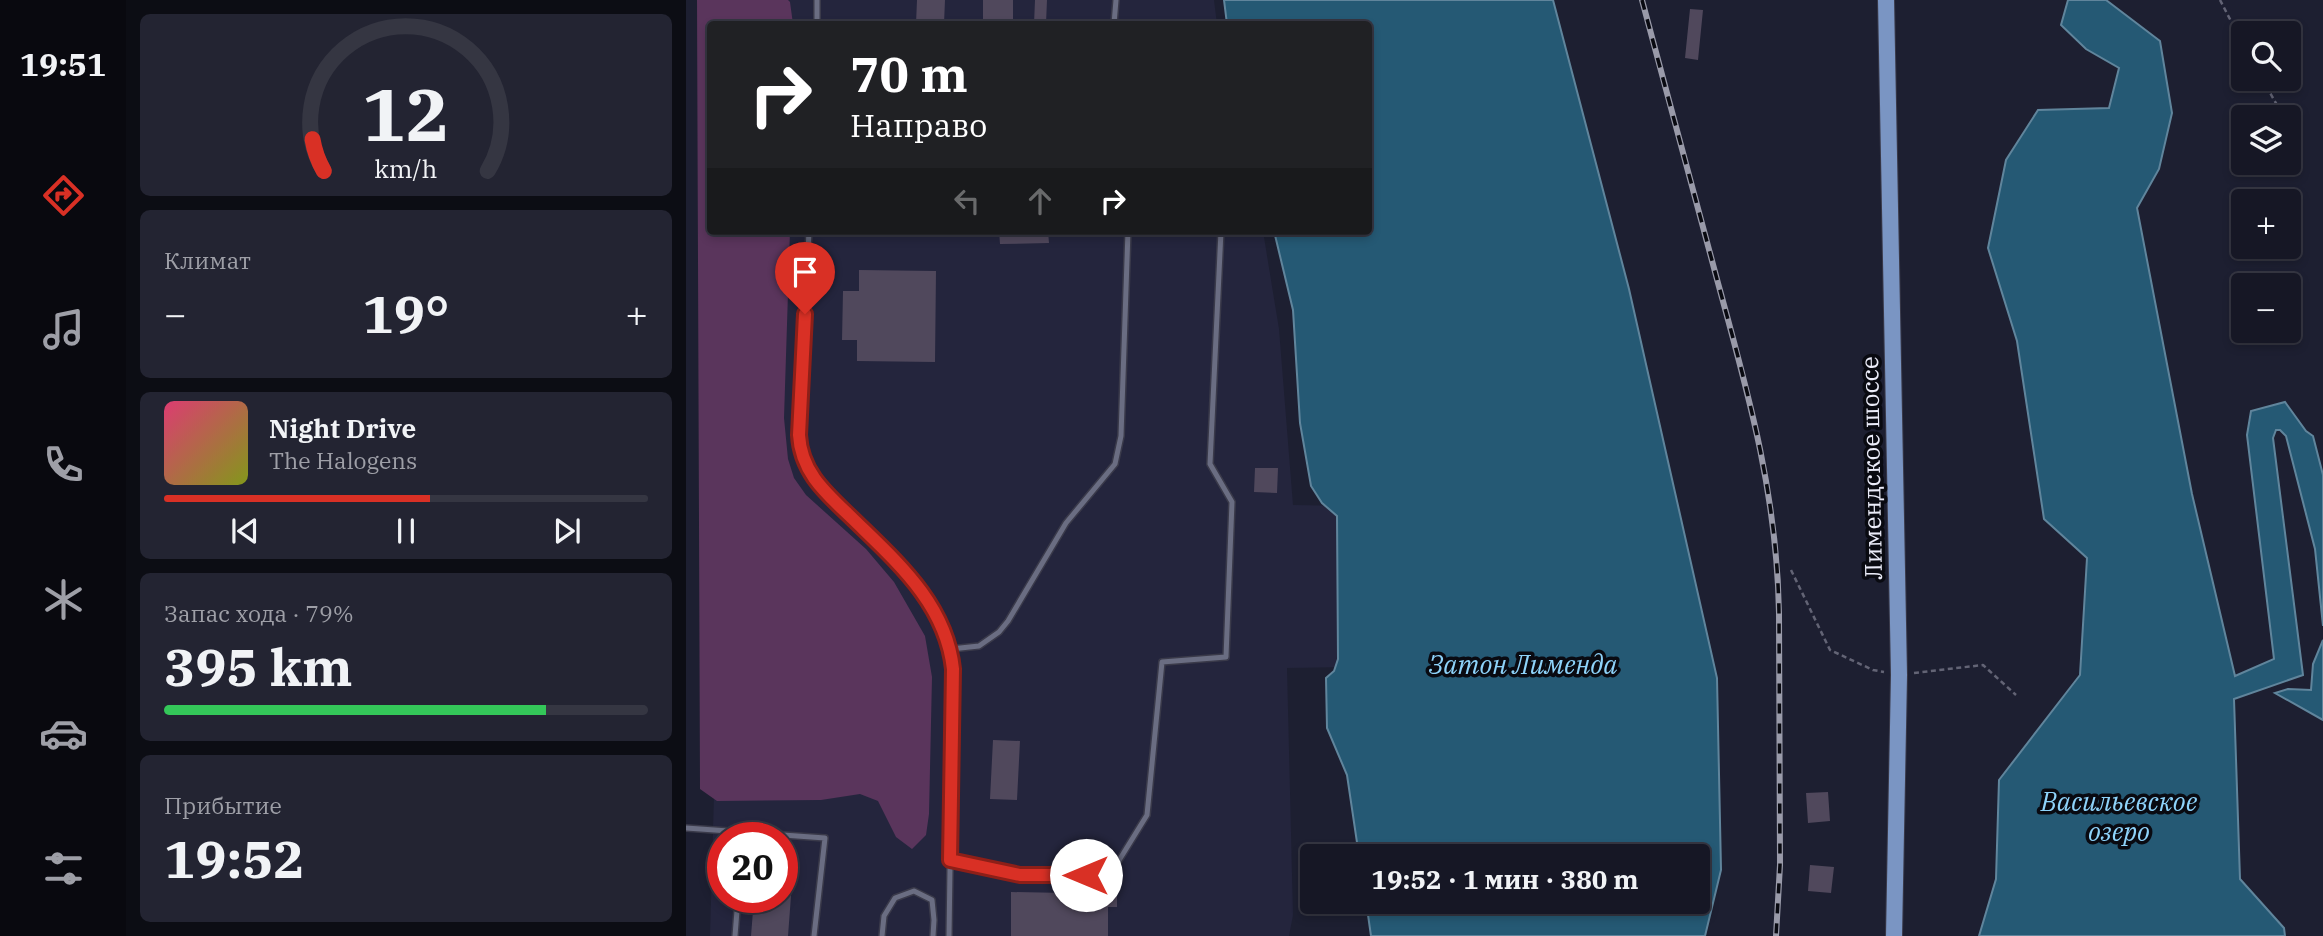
<!DOCTYPE html>
<html lang="ru">
<meta charset="utf-8">
<style>
:root{--surface:#161725;--page:#232432;--text:#f1f3f6;--muted:#9e9fa7;--line:#353642;--accent:#d93025}
body{margin:0;font-family:"IBM Plex Serif",serif;background:var(--page);color:var(--text);height:100vh;display:flex;flex-direction:column;font-size:26px;white-space:nowrap}
*{box-sizing:border-box;margin:0}
p{font-size:23px;color:var(--muted)}
.icon{flex:none;width:38px;height:38px;fill:none;stroke:currentColor;stroke-width:2;stroke-linecap:round;stroke-linejoin:round}
.map{position:relative;flex:1;overflow:hidden}
.details{display:flex;flex-direction:column;gap:14px;padding:14px;background:#0c0d14;width:560px}
.details>*{flex:none}
.guide{position:absolute;left:21px;top:21px;width:665px;height:214px;border-radius:7px;box-shadow:0 4px 10px #0003,0 0 0 2px var(--line);background:#202124;color:#fff;overflow:hidden}
.fabs{position:absolute;left:1545px;top:21px;display:grid;gap:14px}
.fabs a{display:grid;place-items:center;width:70px;height:70px;border-radius:7px;background:var(--surface);box-shadow:0 4px 10px #0003,0 0 0 2px var(--line);font-size:35px}
.speed{position:absolute;left:21px;top:822px;display:flex;gap:14px;font-size:35px;font-weight:700;text-align:center}
.speed>*{display:grid;place-content:center;width:91px;height:91px;border-radius:50%;background:var(--surface);box-shadow:0 4px 10px #0003,0 0 0 2px var(--line);line-height:1}
.speed .limit{border:10px solid #d22;background:#fff;color:#111}
.pin{position:absolute;display:grid;place-items:center;width:60px;height:60px;color:#fff;margin:-72px -30px;border-radius:50% 50% 50% 0;rotate:-45deg;box-shadow:0 0 7px #0007}
.pin .icon{rotate:45deg}
.me{position:absolute;width:77px;margin:-38px;rotate:270deg;stroke-linejoin:round;filter:drop-shadow(0 0 5px #0008)}
.turn{display:flex;align-items:center;gap:24px;height:147px;padding:0 28px;font-size:32px}
.turn .icon{width:91px;height:91px;stroke-width:2.5}
.turn b{display:block;font-size:49px;line-height:60px}
.lanes{display:flex;align-items:center;height:66px;padding:0 28px;background:#0003;justify-content:center;gap:35px;direction:ltr}
.lanes .off{opacity:.35}
.big{font-size:52px;font-weight:700;line-height:1.1}
.details .tile{flex:1;display:flex;flex-direction:column;justify-content:center;gap:10px;min-width:0;padding:0 24px;border-radius:10px;background:var(--page)}
.details .dial{align-items:center;gap:0}
.dial svg{height:182px;overflow:visible;fill:none;stroke:var(--line);stroke-width:7;stroke-linecap:round;text-anchor:middle}
.dial text{fill:var(--text);stroke:none}
.song{display:flex;align-items:center;gap:21px}
.cover{width:84px;height:84px;border-radius:10px;background:linear-gradient(135deg,hsl(340 70% 55%),hsl(70 70% 35%))}
.played{height:7px;border-radius:4px;background:linear-gradient(90deg,var(--accent) 55%,var(--line) 55%)}
.keys{display:flex;justify-content:space-around;direction:ltr}
.heat{display:flex;justify-content:space-between;align-items:center;font-size:38px;direction:ltr}
.charge{height:10px;border-radius:5px;background:linear-gradient(90deg,#34c759 79%,var(--line) 0)}
.trip{position:absolute;left:614px;top:844px;width:410px;height:70px;border-radius:7px;background:var(--surface);box-shadow:0 4px 10px #0003,0 0 0 2px var(--line);font-weight:700;line-height:70px;text-align:center}
main{display:flex;flex:1;min-height:0}
.menu{display:flex;flex-direction:column;width:126px;justify-content:space-around;align-items:center;background:#09090f;color:var(--muted)}
.menu .icon{width:49px;height:49px}
.menu .on{color:var(--accent)}
.menu b{font-size:32px;color:var(--text)}
.map>svg:first-child{display:block}
</style>
<main>
<nav class="menu">
<b>19:51</b>
<svg class="icon on" aria-label="directions" viewBox="0 0 24 24"><path d="M12 3l9 9-9 9-9-9zM9 14v-3h6M13 9l2 2-2 2"/></svg>
<svg class="icon" aria-label="music" viewBox="0 0 24 24"><path d="M9 18V5l10-2v13"/><circle cx="6" cy="18" r="3"/><circle cx="16" cy="16" r="3"/></svg>
<svg class="icon" aria-label="phone" viewBox="0 0 24 24"><path d="M5 4h4l2 5-3 2q2 4 5 5l2-3 5 2v4C11 20 4 13 5 4z"/></svg>
<svg class="icon" aria-label="climate" viewBox="0 0 24 24"><path d="M12 3v18M4 7l16 10M4 17L20 7"/></svg>
<svg class="icon" aria-label="car" viewBox="0 0 24 24"><path d="M5 17H2v-5l4-1 3-4h7l3 4 3 1v5h-3M9 17h6M6 11h13"/><circle cx="7" cy="17" r="2"/><circle cx="17" cy="17" r="2"/></svg>
<svg class="icon" aria-label="filters" viewBox="0 0 24 24"><path d="M4 7h16M4 17h16"/><circle cx="9" cy="7" r="2"/><circle cx="15" cy="17" r="2"/></svg>
</nav>
<section class="details">
<div class="tile dial"><svg viewBox="0 0 100 80">
<path d="M14 69A42 42 0 1 1 86 69"/>
<path d="M14 69A42 42 0 0 1 9 55" stroke="#d93025"/>
<text x="50" y="56" font-size="32" font-weight="700">12</text>
<text x="50" y="72" font-size="11">km/h</text>
</svg></div>
<div class="tile"><p>Климат</p>
<div class="heat"><a>−</a><b class="big">19°</b><a>+</a></div>
</div>
<div class="tile">
<div class="song"><i class="cover"></i><div><b>Night Drive</b><p>The Halogens</p></div></div>
<div class="played"></div>
<div class="keys"><svg class="icon" aria-label="previous" viewBox="0 0 24 24"><path d="M18 5L8 12l10 7zM5 5v14"/></svg><svg class="icon" aria-label="pause" viewBox="0 0 24 24"><path d="M8 5v14M16 5v14"/></svg><svg class="icon" aria-label="next" viewBox="0 0 24 24"><path d="M6 5l10 7-10 7zM19 5v14"/></svg></div>
</div>
<div class="tile"><p>Запас хода · 79%</p><b class="big">395 km</b><div class="charge"></div></div>
<div class="tile"><p>Прибытие</p><b class="big">19:52</b></div>
</section>
<div class="map">
<svg width="1637" height="936" viewBox="0 0 1637 936">
<rect width="100%" height="100%" fill="#1d1f31"/>
<path fill="#24253d" fill-rule="evenodd" d="M50,0H528L531,24H49Z
M44,231H577L593,329L607,505L663,506L664,667L601,668L607,915L603,936H24ZM37,838H96V898H37Z"/>
<path fill="#5a355c" d="M11,0H102L104,2L107,24H24V231H104L98,418L102,459L108,478L120,495L180,549L208,582L239,636L246,677L243,814L240,835L226,849L210,837L192,801L174,794L135,800L31,801L14,789Z"/>
<path fill="#255974" stroke="#60859c" stroke-width="2" d="M538,0H867L943,289L1031,678L1035,870L1019,936H685L680,901H1012V856H673L661,775L641,728L640,678L648,671L652,659L651,516L636,503L625,486L614,423L607,310L588,231H682V24H541Z
M1382,0H1420L1474,41L1486,113L1473,169L1451,208L1506,494L1549,676L1588,659L1561,435L1565,411L1599,402L1620,431L1627,436L1637,475V626L1629,549L1600,436L1594,430H1590L1587,438L1617,675L1548,699L1554,879L1598,928L1599,936H1293L1310,879L1313,780L1394,675L1401,558L1358,519L1331,341L1302,248L1320,160L1352,110L1423,108L1433,68L1400,49L1375,25Z
M1637,640V720L1589,693L1602,689L1625,690L1627,664Z"/>
<path fill="#50485c" d="M231,0H259L258,24H230Z
M297,0H327V24H297Z
M349,0H361L360,24H348Z
M1004,9L1017,10L1012,60L999,58Z
M313,231H362L363,243L314,244Z
M173,270L250,271L249,362L171,361V340H156L157,291H173Z
M569,468H592L591,493L568,492Z
M307,740L334,741L331,800L304,799Z
M1142,792L1144,821L1122,823L1120,793Z
M96,855L108,856L102,936H65L68,898H96Z
M1124,865L1148,867L1145,893L1122,891Z
M325,892L431,894V907H422V936H325Z"/>
<g fill="none" stroke-linecap="round" stroke-linejoin="round">
<defs>
<path id="service" d="M131,0V24
M428,24L430,0
M123,231L113,435C115,473 141,494 167,519C211,562 260,604 267,669L263,936
M265,649L293,646L313,632L322,621L380,523L429,464L435,436L442,231
M0,828L139,838L128,936
M264,860L334,875H424L461,815L476,662L540,657L546,502L524,464L535,231
M49,936L52,898
M196,936L198,916L209,898L228,891L246,900L248,920L247,936"/>
<path id="primary" d="M1200,0L1213,675L1208,936"/>
</defs>
<use href="#service" stroke="#3a3a4a" stroke-width="8"/>
<use href="#primary" stroke="#3a3a4a" stroke-width="18"/>
<path stroke="#636475" stroke-width="2.5" stroke-dasharray="5 3.5" stroke-linecap="butt" d="M1534,0L1558,46
M1576,79L1598,117
M1105,570L1144,650L1187,670L1198,672
M1228,673L1297,665L1330,695"/>
<use href="#service" stroke="#6a6d82" stroke-width="5"/>
<use href="#primary" stroke="#7a95c3" stroke-width="16"/>
<defs>
<path id="rail" d="M956,0C981,94 1007,189 1032,283C1063,396 1091,495 1093,613L1094,865L1090,936"/>
</defs>
<use href="#rail" stroke="#999aa9" stroke-width="6"/>
<use href="#rail" stroke="#090a11" stroke-width="3.5" stroke-dasharray="10" stroke-linecap="butt"/>
</g>
<g fill="none" stroke-linecap="round" stroke-linejoin="round">
<defs>
<path id="route" d="M119,314L113,435C115,473 141,494 167,519C211,562 260,604 267,669L264,860L334,875H400"/>
</defs>
<use href="#route" stroke="#8d1f18" stroke-width="18"/>
<use href="#route" stroke="#d93025" stroke-width="12"/>
</g>
<g text-anchor="middle" stroke-width="7" stroke-linejoin="round" paint-order="stroke">
<g font-size="24" fill="#ebecf9" stroke="#090a11">
<text transform="translate(1186 468) rotate(-91)" y="8">Лимендское шоссе</text>
</g>
<g font-size="26" font-style="italic" fill="#8ed3fa" stroke="#090a11">
<text x="837" y="674">Затон Лименда</text>
<text x="1433" y="811">Васильевское<tspan x="1433" dy="30">озеро</tspan></text>
</g>
</g>
</svg>
<div class="fabs">
<a><svg class="icon" aria-label="search" viewBox="0 0 24 24"><circle cx="10" cy="10" r="6"/><path d="M15 15l6 6"/></svg></a>
<a><svg class="icon" aria-label="layers" viewBox="0 0 24 24"><path d="M12 4l9 5-9 5-9-5zM3 14l9 5 9-5"/></svg></a>
<a>+</a>
<a>−</a>
</div>
<div class="speed"><div class="limit">20</div></div>
<div class="pin" style="left:119px;top:314px;background:#d93025"><svg class="icon" aria-label="arrive" viewBox="0 0 24 24"><path d="M6 21V4h12l-3 4 3 4H6"/></svg></div>
<svg class="me" style="left:400px;top:875px" viewBox="-20 -20 40 40"><circle r="19" fill="#fff"/><path d="M0-13L10 11 0 6-10 11z" fill="#d93025"/></svg>
<div class="trip">19:52 · 1 мин · 380 m</div>
<div class="guide">
<div class="turn"><svg class="icon" aria-label="right" viewBox="0 0 24 24"><path d="M7 20v-9h11M14 6l5 5-5 5"/></svg><div><b>70 m</b>Направо</div></div>
<div class="lanes"><svg class="icon off" aria-label="left" viewBox="0 0 24 24"><path d="M17 20v-9H6M10 6l-5 5 5 5"/></svg><svg class="icon off" aria-label="ahead" viewBox="0 0 24 24"><path d="M12 20V5M6 11l6-6 6 6"/></svg><svg class="icon" aria-label="right" viewBox="0 0 24 24"><path d="M7 20v-9h11M14 6l5 5-5 5"/></svg></div>
</div>
</div>
</main>
